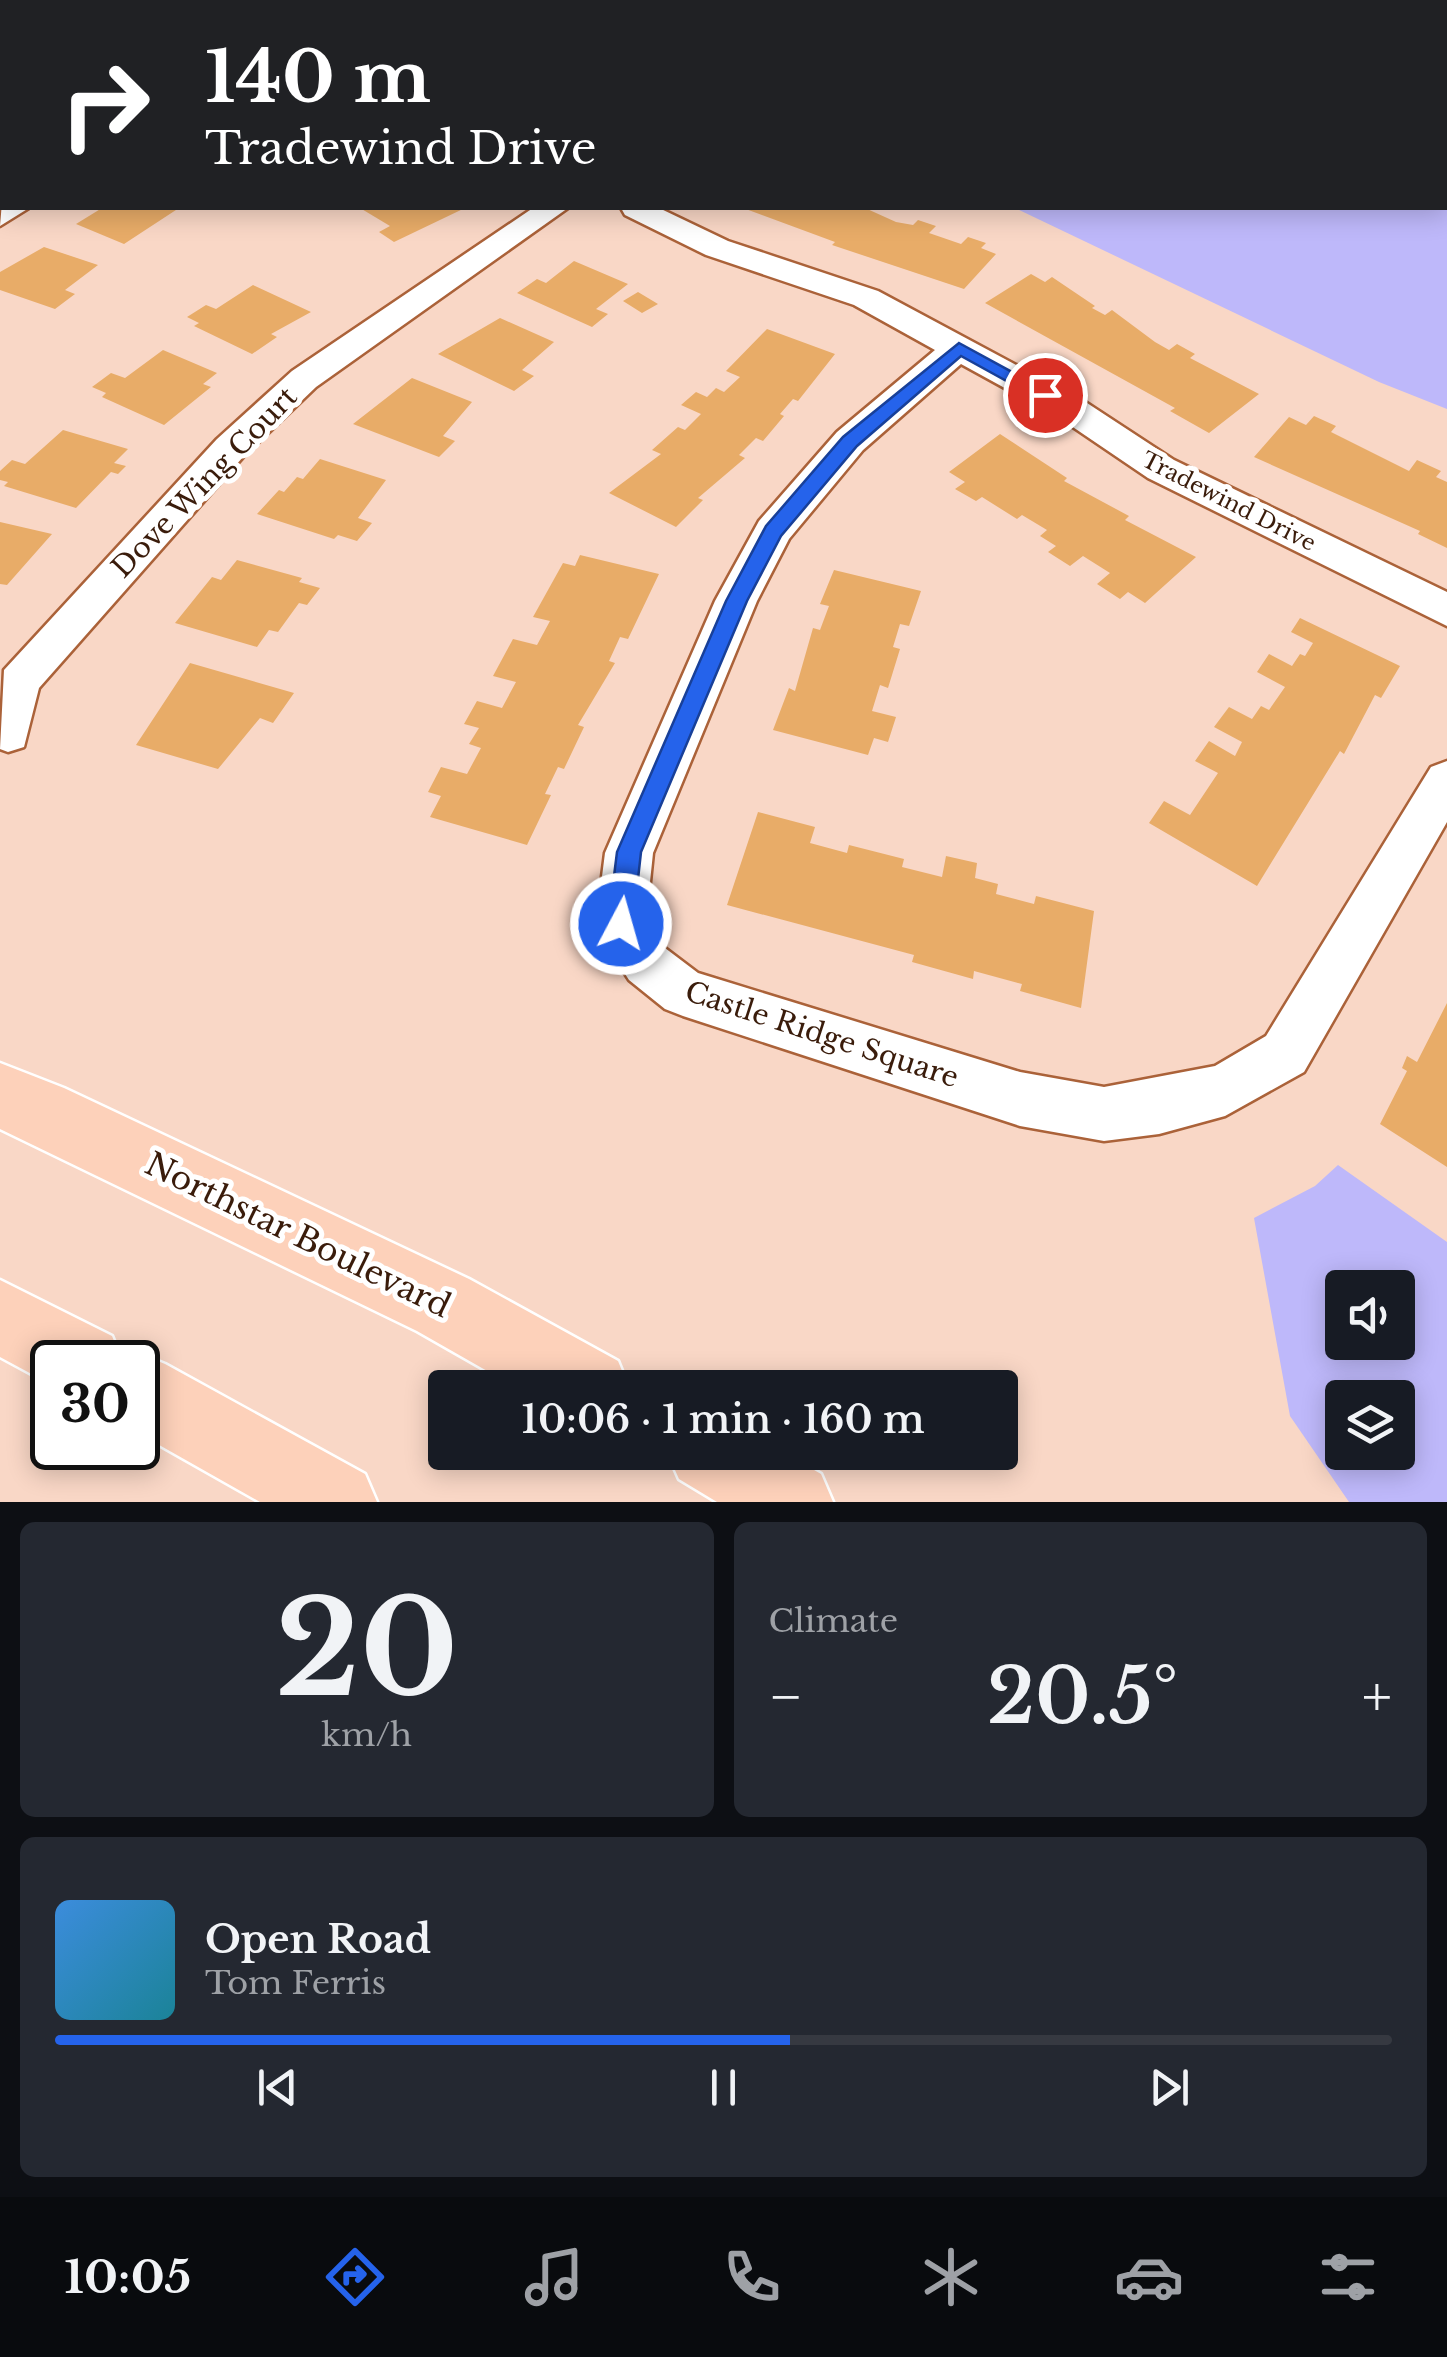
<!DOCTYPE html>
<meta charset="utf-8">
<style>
:root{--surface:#171b24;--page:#242831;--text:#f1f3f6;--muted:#9ea1a6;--line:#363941;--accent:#2563eb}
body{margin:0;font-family:"Libre Baskerville",serif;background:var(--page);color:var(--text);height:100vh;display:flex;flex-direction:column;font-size:38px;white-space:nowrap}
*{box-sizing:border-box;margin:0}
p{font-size:32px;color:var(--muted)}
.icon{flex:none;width:55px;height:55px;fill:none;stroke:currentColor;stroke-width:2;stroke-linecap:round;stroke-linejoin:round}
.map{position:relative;height:1502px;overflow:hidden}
.panel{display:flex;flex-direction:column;gap:20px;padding:20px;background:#0d0f14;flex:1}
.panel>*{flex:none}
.guide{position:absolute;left:0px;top:0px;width:1448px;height:210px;box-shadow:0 5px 25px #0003;background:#202124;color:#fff;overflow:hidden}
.buttons{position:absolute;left:1325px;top:1270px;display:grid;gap:20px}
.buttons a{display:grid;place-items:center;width:90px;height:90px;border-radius:10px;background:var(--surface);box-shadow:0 5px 25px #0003;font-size:50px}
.speed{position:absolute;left:30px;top:1340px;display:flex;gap:20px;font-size:50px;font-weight:700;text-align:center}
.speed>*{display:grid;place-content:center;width:130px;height:130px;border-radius:50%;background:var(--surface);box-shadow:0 5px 25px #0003;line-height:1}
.speed .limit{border:5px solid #111;border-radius:15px;background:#fff;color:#111}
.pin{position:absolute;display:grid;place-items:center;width:85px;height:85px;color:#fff;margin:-42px;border:5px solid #fff;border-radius:50%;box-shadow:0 2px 10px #0007}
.me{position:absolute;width:110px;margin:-55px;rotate:6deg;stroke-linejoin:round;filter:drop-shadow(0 0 8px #0008)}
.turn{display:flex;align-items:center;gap:35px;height:210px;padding:0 40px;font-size:45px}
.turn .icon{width:130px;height:130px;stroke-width:2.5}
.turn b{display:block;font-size:70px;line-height:85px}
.big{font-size:75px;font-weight:600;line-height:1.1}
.panel .card{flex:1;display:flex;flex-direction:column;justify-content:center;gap:15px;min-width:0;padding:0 35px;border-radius:15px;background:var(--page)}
.panel .dial{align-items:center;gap:0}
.dial b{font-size:130px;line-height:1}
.song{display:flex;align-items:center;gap:30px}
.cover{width:120px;height:120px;border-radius:15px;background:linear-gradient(135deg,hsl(210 70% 55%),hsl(190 70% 35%))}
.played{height:10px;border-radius:5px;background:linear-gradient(90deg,var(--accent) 55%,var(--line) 55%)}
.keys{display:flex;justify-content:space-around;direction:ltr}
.heat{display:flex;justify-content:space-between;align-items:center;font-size:55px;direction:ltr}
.panel .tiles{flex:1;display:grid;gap:20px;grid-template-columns:1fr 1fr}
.card:last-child{grid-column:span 2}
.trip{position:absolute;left:428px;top:1370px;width:590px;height:100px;border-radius:10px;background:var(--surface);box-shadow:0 5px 25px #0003;font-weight:600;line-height:100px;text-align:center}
.tab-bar{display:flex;height:160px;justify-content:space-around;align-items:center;background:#090b0e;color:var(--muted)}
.tab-bar .icon{width:70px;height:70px}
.tab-bar .current{color:var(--accent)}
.tab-bar b{font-size:45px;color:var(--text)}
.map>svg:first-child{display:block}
</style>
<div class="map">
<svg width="1447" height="1502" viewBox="0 0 1447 1502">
<rect width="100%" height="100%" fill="#f9d7c6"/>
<path fill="#beb8fa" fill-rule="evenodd" d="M474,0H1447V409L1379,382L1015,208H1445V2Z
M1338,1165L1447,1242V1502H1349L1290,1416L1254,1218L1315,1186ZM1342,1288H1398V1342H1342ZM1342,1398H1398V1452H1342Z"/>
<path fill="#e8ac68" d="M102,208H179L124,244L76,224Z
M360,208H465L394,242L379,232L390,226Z
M743,208H865L896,222L913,225L918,220L936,226L929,233L961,244L968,237L986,243L981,248L996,254L964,289L832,245L835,242Z
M44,247L98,265L65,290L75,294L55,309L0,290V272Z
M574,261L628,284L596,309L608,314L592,327L517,293L537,279L546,283Z
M1031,274L1045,282L1052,277L1095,306L1092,308L1105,315L1112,310L1155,342L1169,350L1177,344L1195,354L1190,358L1259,394L1209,433L1170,411L1175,408L985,303Z
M253,285L311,312L271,334L277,337L252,354L194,326L199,323L187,317L206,305L216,309Z
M638,292L658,304L642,313L623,301Z
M500,318L554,342L522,370L534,376L514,391L438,354Z
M767,329L835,354L798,401L793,399L780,414L784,416L763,441L756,438L739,455L745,458L698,498L703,500L676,527L609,493L661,454L652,450L678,427L685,430L701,414L681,405L696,392L707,397L716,388L724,392L740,377L726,371Z
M163,350L217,373L203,384L211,387L164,425L102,397L106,393L92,387L111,373L125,378Z
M412,378L472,402L443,436L455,441L439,457L353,424Z
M1314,416L1336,426L1331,432L1409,471L1417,460L1441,471L1436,477L1447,482V548L1418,534L1420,531L1254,457L1289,417L1306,425Z
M63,430L128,449L114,463L126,466L118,474L111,472L76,508L4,486L8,482L0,480V471L12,460L25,464Z
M1000,434L1067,478L1064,481L1129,516L1125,520L1196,557L1145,603L1128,592L1120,599L1097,584L1110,573L1083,556L1070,566L1048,552L1056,546L1040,536L1047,530L1022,515L1017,519L982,497L976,501L955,489L965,482L949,472Z
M320,459L386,480L358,518L372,523L357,541L338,535L334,539L257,514L279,490L284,492L297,477L303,479Z
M0,522L52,534L7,585L0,584Z
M580,555L659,574L628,639L620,637L609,661L615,663L578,725L584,727L564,769L558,767L545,794L551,795L527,845L430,817L441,796L428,792L441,767L467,774L481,748L469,744L479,728L464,724L477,701L502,708L516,682L493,676L513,639L537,645L550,621L533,617L563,563L575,566Z
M237,560L302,578L299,582L320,588L307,605L299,603L278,632L269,630L257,647L175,623L212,577L221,580Z
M834,570L921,591L909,626L900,624L893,647L900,649L888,688L880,685L872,711L896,717L888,742L874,738L868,755L773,730L789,688L795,691L813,628L820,630L829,606L820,604Z
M1300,618L1400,666L1381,698L1375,695L1344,754L1340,751L1257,886L1149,823L1164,801L1190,815L1218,773L1195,761L1209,741L1235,756L1242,742L1214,727L1229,707L1252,719L1261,706L1269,710L1285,687L1257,672L1269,654L1292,666L1300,654L1305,656L1313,643L1291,632Z
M190,663L294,693L273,723L260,718L218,769L136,745Z
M758,812L815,827L810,843L847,853L849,845L904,859L902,867L942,877L946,856L977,863L975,878L998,884L996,894L1034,904L1036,896L1094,911L1081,1008L1020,991L1022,984L974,971L973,979L912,962L914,955L727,905Z
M1447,1003V1167L1380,1124L1407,1071L1402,1068L1407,1056L1417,1062Z"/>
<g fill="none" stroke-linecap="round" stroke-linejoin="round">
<defs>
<path id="minor" d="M2,202V208H29L0,226Z
M533,208H568L316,387L243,457L39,688L24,747L8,752L0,749L4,670L217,439L292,371Z
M621,208H659L728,241L878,291L1087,403L1174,460L1447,592V626L1148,478L1061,419L961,364L863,450L789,539L757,601L653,853L646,920L665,948L698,973L1020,1072L1104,1087L1215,1066L1266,1036L1431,767L1447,761V822L1304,1072L1225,1116L1159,1134L1104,1141L1020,1126L683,1016L665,1009L629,980L603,940L596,924L605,853L715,601L759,521L837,432L935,350L854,305L706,255L625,215Z"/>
<path id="primary" d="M0,1063L64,1088L469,1279L618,1361L629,1388H517L417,1331L0,1129Z
M0,1280L112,1336L122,1360L138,1353L165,1364L365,1474L377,1502H260L138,1433V1362H52V1385L0,1357Z
M667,1452H783L821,1474L833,1502H717L679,1479Z"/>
</defs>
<use href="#minor" stroke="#ab6239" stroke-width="5"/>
<use href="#primary" stroke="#fff" stroke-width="5"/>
<use href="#minor" fill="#fff" fill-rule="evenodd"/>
<use href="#primary" fill="#fdd1ba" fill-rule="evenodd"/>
</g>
<path fill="#2563eb" stroke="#184099" stroke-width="2.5" d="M959,343L1054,395L1039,399L961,356L857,446L781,536L747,601L641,852L633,924L630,932H612L608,924L617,852L726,601L766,526L843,437Z"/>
<g text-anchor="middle" stroke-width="10" stroke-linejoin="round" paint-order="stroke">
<g font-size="22" fill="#3a1c0b" stroke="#fff">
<text transform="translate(1229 501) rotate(27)" y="8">Tradewind Drive</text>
</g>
<g font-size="28" fill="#3a1c0b" stroke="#fff">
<text transform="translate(204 482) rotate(-46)" y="10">Dove Wing Court</text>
<text transform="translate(822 1034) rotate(18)" y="10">Castle Ridge Square</text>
</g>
<g font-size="32" fill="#3a1c0b" stroke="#fff">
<text transform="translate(298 1235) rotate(26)" y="11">Northstar Boulevard</text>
</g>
</g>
</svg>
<div class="buttons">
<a><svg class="icon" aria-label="sound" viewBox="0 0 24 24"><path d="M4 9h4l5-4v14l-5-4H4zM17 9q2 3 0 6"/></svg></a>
<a><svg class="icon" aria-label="layers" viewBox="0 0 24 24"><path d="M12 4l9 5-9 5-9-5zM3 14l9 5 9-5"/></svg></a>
</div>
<div class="speed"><div class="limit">30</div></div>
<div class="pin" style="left:1045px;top:395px;background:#d93025"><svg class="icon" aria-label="arrive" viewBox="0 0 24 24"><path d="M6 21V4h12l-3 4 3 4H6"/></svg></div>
<svg class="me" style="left:621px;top:924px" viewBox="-20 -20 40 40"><circle r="17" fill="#2563eb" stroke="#fff" stroke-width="3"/><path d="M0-11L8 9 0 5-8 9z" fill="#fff"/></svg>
<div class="trip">10:06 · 1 min · 160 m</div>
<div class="guide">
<div class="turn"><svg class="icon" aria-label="right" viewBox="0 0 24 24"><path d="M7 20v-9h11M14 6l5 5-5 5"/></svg><div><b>140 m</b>Tradewind Drive</div></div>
</div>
</div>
<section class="panel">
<div class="tiles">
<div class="card dial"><b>20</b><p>km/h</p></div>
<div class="card"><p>Climate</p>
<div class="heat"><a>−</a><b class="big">20.5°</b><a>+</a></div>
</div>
<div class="card">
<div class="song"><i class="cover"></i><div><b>Open Road</b><p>Tom Ferris</p></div></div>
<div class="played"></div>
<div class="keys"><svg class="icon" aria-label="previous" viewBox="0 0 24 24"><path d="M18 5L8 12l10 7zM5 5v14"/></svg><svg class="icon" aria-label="pause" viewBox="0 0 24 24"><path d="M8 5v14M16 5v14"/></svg><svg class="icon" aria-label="next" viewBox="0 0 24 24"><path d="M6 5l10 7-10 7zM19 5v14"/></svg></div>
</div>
</div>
</section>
<nav class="tab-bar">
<b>10:05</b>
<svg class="icon current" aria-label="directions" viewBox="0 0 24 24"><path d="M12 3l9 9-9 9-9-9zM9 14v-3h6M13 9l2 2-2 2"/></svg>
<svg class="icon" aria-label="music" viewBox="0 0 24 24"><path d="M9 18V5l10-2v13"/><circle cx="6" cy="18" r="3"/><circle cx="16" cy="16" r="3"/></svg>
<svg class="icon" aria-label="phone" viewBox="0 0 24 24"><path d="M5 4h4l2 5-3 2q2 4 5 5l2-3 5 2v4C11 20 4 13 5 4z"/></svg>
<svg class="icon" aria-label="climate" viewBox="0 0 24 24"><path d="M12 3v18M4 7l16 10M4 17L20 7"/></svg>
<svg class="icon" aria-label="car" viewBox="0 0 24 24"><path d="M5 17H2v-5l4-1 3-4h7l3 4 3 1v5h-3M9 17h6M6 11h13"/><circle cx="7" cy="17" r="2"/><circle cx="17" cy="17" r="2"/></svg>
<svg class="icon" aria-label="filters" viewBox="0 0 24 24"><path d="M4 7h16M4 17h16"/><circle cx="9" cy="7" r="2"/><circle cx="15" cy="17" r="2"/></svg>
</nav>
